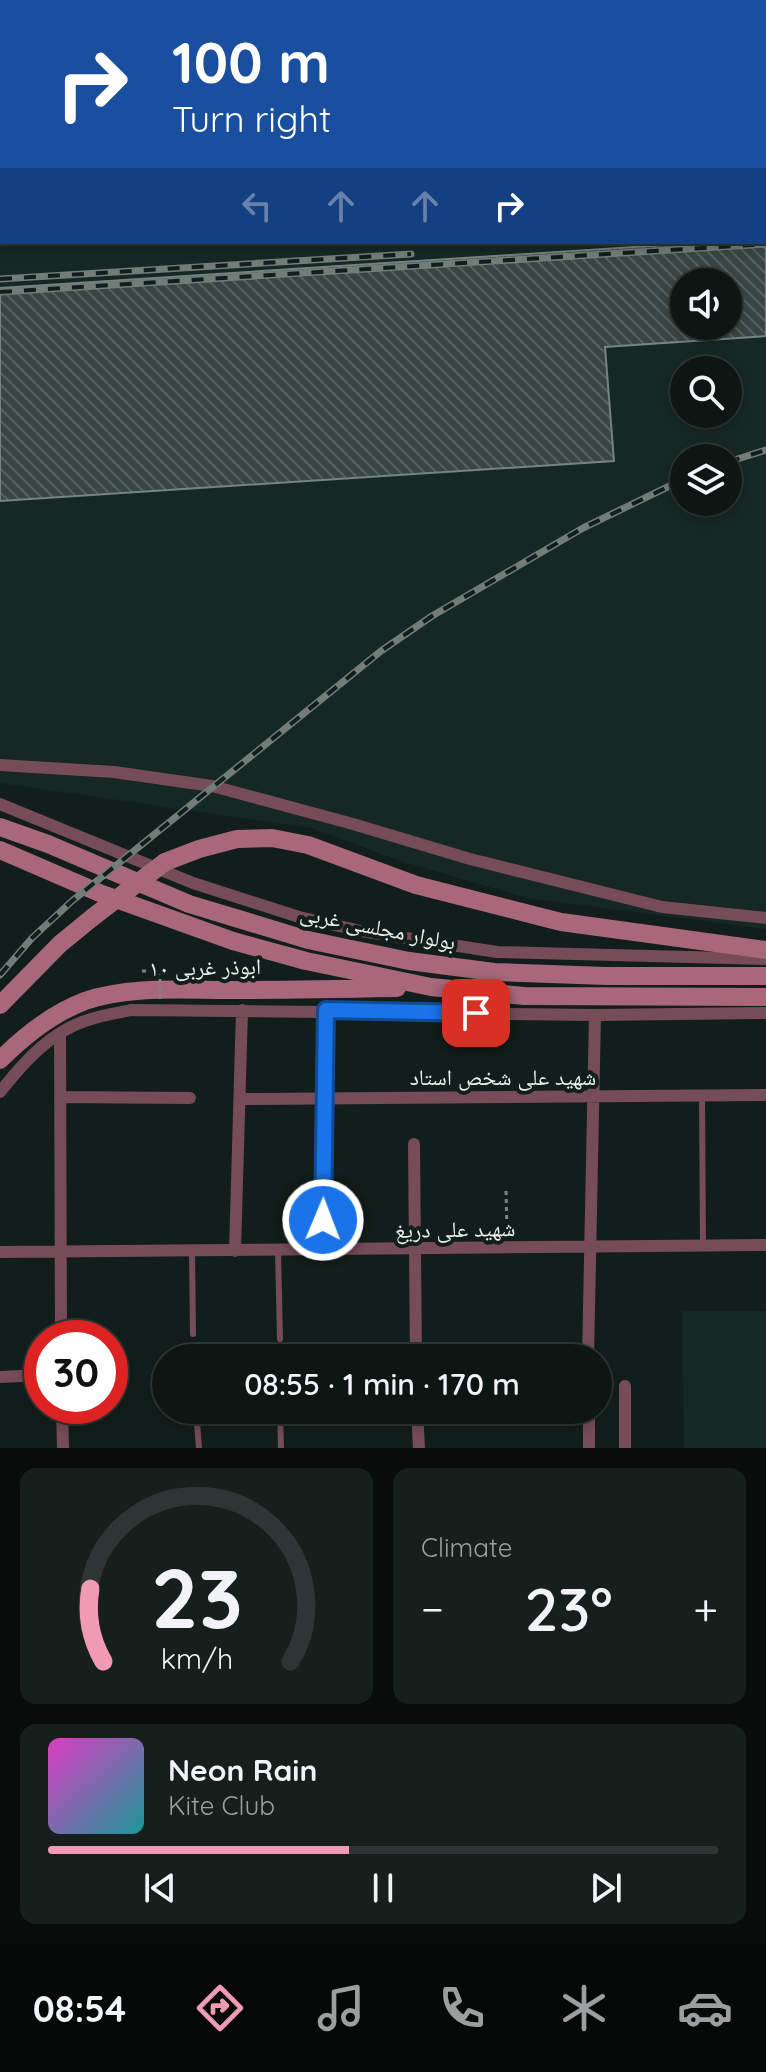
<!DOCTYPE html>
<meta charset="utf-8">
<style>
:root{--surface:#0e1614;--page:#171f1d;--text:#f1f3f6;--muted:#9b9fa0;--line:#2e3534;--accent:#f19ab3}
body{margin:0;font-family:Quicksand,"Noto Naskh Arabic",sans-serif;background:var(--page);color:var(--text);height:100vh;display:flex;flex-direction:column;font-size:30px;white-space:nowrap}
*{box-sizing:border-box;margin:0}
p{font-size:26px;color:var(--muted)}
.icon{flex:none;width:44px;height:44px;fill:none;stroke:currentColor;stroke-width:2;stroke-linecap:round;stroke-linejoin:round}
.map{position:relative;height:1448px;overflow:hidden}
.side{display:flex;flex-direction:column;gap:20px;padding:20px;background:#080c0b;flex:1}
.side>*{flex:none}
.top-card{position:absolute;left:0px;top:0px;width:766px;height:244px;box-shadow:0 4px 12px #0003,0 0 0 2px var(--line);background:#1a4fa0;color:#fff;overflow:hidden}
.controls{position:absolute;left:670px;top:268px;display:grid;gap:16px}
.controls a{display:grid;place-items:center;width:72px;height:72px;border-radius:50%;background:var(--surface);box-shadow:0 4px 12px #0003,0 0 0 2px var(--line);font-size:40px}
.speed{position:absolute;left:24px;top:1320px;display:flex;gap:16px;font-size:40px;font-weight:700;text-align:center}
.speed>*{display:grid;place-content:center;width:104px;height:104px;border-radius:50%;background:var(--surface);box-shadow:0 4px 12px #0003,0 0 0 2px var(--line);line-height:1}
.speed .limit{border:12px solid #d22;background:#fff;color:#111}
.pin{position:absolute;display:grid;place-items:center;width:68px;height:68px;color:#fff;margin:-34px;border-radius:16px;box-shadow:0 4px 12px #0006}
.me{position:absolute;width:88px;margin:-44px;rotate:1deg;stroke-linejoin:round;filter:drop-shadow(0 0 6px #0008)}
.turn{display:flex;align-items:center;gap:28px;height:168px;padding:0 40px;font-size:36px}
.turn .icon{width:104px;height:104px;stroke-width:2.5}
.turn b{display:block;font-size:56px;line-height:68px}
.lanes{display:flex;align-items:center;height:76px;padding:0 40px;background:#0003;justify-content:center;gap:40px;direction:ltr}
.lanes .off{opacity:.35}
.big{font-size:60px;font-weight:600;line-height:1.1}
.side .card{flex:1;display:flex;flex-direction:column;justify-content:center;gap:12px;min-width:0;padding:0 28px;border-radius:16px;background:var(--page)}
.side .dial{align-items:center;gap:0}
.dial svg{height:208px;overflow:visible;fill:none;stroke:var(--line);stroke-width:7;stroke-linecap:round;text-anchor:middle}
.dial text{fill:var(--text);stroke:none}
.song{display:flex;align-items:center;gap:24px}
.cover{width:96px;height:96px;border-radius:12px;background:linear-gradient(135deg,hsl(310 70% 55%),hsl(180 70% 35%))}
.played{height:8px;border-radius:4px;background:linear-gradient(90deg,var(--accent) 45%,var(--line) 45%)}
.keys{display:flex;justify-content:space-around;direction:ltr}
.heat{display:flex;justify-content:space-between;align-items:center;font-size:44px;direction:ltr}
.side .tiles{flex:1;display:grid;gap:20px;grid-template-columns:1fr 1fr}
.card:last-child{grid-column:span 2}
.trip{position:absolute;left:152px;top:1344px;width:460px;height:80px;border-radius:40px;background:var(--surface);box-shadow:0 4px 12px #0003,0 0 0 2px var(--line);font-weight:600;line-height:80px;text-align:center}
.menu{display:flex;height:128px;justify-content:space-around;align-items:center;background:#060908;color:var(--muted)}
.menu .icon{width:56px;height:56px}
.menu .selected{color:var(--accent)}
.menu b{font-size:36px;color:var(--text)}
.map>svg:first-child{display:block}
</style>
<div class="map">
<svg width="766" height="1448" viewBox="0 0 766 1448">
<defs>
<pattern id="forest-firs" width="22" height="20" patternUnits="userSpaceOnUse" patternTransform="scale(2)"><rect width="22" height="20" fill="#512734"/><path d="M5 1l3.5 6h-7zM16 11l3.5 6h-7z" fill="#6a4752"/></pattern>
<pattern id="building-back-hatch" width="6" height="6" patternUnits="userSpaceOnUse" patternTransform="scale(2)"><rect width="6" height="6" fill="#394542"/><path d="M-1 5l2 2M0 0l6 6M5-1l2 2" fill="none" stroke="#56605e"/></pattern>
</defs>
<rect width="100%" height="100%" fill="#121e1b"/>
<path fill="#152824" fill-rule="evenodd" d="M0,0L129,2H2V242H764V2L656,0H766V929L527,898L400,861L312,828L0,783ZM684,282H728V326H684ZM684,370H728V414H684ZM684,458H728V502H684Z
M682,1311H766V1448H684Z"/>
<path fill="url(#forest-firs)" d="M661,0H766V202H764V2Z"/>
<path fill="url(#building-back-hatch)" stroke="#768380" stroke-width="2" fill-rule="evenodd" d="M711,242H766V336L605,347L614,461L0,501V288ZM684,282H728V326H684Z"/>
<g fill="none" stroke-linecap="round" stroke-linejoin="round">
<path stroke="#7b8583" stroke-width="3" stroke-dasharray="4 4" stroke-linecap="butt" d="M142,971H160
M506,1191L507,1233"/>
<path stroke="#754c57" stroke-width="6" d="M702,1095L703,1247
M192,1251L193,1334
M278,1251L280,1339
M196,1410L199,1448
M280,1410L281,1448"/>
<path stroke="#754c57" stroke-width="12" d="M143,0V2
M165,0L166,2
M247,0V2
M374,0L375,2
M451,0V2
M534,0V2
M232,2V0
M357,2L361,0
M419,2L420,0
M636,2V0
M764,73H766
M0,130L1,135
M0,765L114,772L212,786L353,824L470,859L662,907L766,918
M0,804L193,883L299,917L361,931L497,952L766,959
M60,1033L61,1338
M0,1092C23,1063 51,1031 88,1020C102,1015 117,1013 131,1010L595,1015L766,1013
M60,1097L190,1098
M240,1099L766,1095
M414,1144L416,1358
M322,1250L326,1010
M235,1251L242,1010
M0,1252L766,1245
M350,1357H416
M588,1358L595,1015
M0,1377L42,1375
M625,1386V1448
M62,1406L63,1448
M417,1410L419,1448
M589,1410V1448"/>
<path stroke="#a8677a" stroke-width="18" d="M0,827L48,844L189,904L308,940L409,961L494,972L606,976H766
M0,850L102,894L233,941L306,961L431,987L524,996L766,997
M165,862L199,849L237,839L272,838L308,845L416,885L561,922L766,950
M0,1005L60,944L93,917
M0,1060C24,1036 53,1013 85,1001C128,986 181,990 225,990C283,990 340,989 397,988"/>
<defs>
<path id="rail" d="M0,279L411,254
M0,292L766,244
M728,462L766,450
M0,975L32,938L72,901L381,651L432,616L583,528L684,479"/>
</defs>
<use href="#rail" stroke="#727d7a" stroke-width="7"/>
<use href="#rail" stroke="#121e1b" stroke-width="4" stroke-dasharray="12" stroke-linecap="butt"/>
<path stroke="#7b8583" stroke-width="3" stroke-dasharray="4 4" stroke-linecap="butt" d="M160,971V1003"/>
<path stroke="#a8677a" stroke-width="18" d="M93,917L165,862"/>
</g>
<g fill="none" stroke-linecap="round" stroke-linejoin="round">
<defs>
<path id="route" d="M323,1220L326,1010L476,1013"/>
</defs>
<use href="#route" stroke="#114b97" stroke-width="20"/>
<use href="#route" stroke="#1a73e8" stroke-width="14"/>
</g>
<g text-anchor="middle" stroke-width="8" stroke-linejoin="round" paint-order="stroke">
<g font-size="22" fill="#e8f0ee" stroke="#121e1b">
<text transform="translate(378 927) rotate(11)" y="8">بولوار مجلسی غربی</text>
<text transform="translate(205 967) rotate(-1)" y="8">ابوذر غربی ۱۰</text>
<text x="503" y="1085">شهید علی شخص استاد</text>
<text transform="translate(455 1229) rotate(-1)" y="8">شهید علی دریغ</text>
</g>
</g>
</svg>
<div class="controls">
<a><svg class="icon" aria-label="sound" viewBox="0 0 24 24"><path d="M4 9h4l5-4v14l-5-4H4zM17 9q2 3 0 6"/></svg></a>
<a><svg class="icon" aria-label="search" viewBox="0 0 24 24"><circle cx="10" cy="10" r="6"/><path d="M15 15l6 6"/></svg></a>
<a><svg class="icon" aria-label="layers" viewBox="0 0 24 24"><path d="M12 4l9 5-9 5-9-5zM3 14l9 5 9-5"/></svg></a>
</div>
<div class="speed"><div class="limit">30</div></div>
<div class="pin" style="left:476px;top:1013px;background:#d93025"><svg class="icon" aria-label="arrive" viewBox="0 0 24 24"><path d="M6 21V4h12l-3 4 3 4H6"/></svg></div>
<svg class="me" style="left:323px;top:1220px" viewBox="-20 -20 40 40"><circle r="17" fill="#1a73e8" stroke="#fff" stroke-width="3"/><path d="M0-11L8 9 0 5-8 9z" fill="#fff"/></svg>
<div class="trip">08:55 · 1 min · 170 m</div>
<div class="top-card">
<div class="turn"><svg class="icon" aria-label="right" viewBox="0 0 24 24"><path d="M7 20v-9h11M14 6l5 5-5 5"/></svg><div><b>100 m</b>Turn right</div></div>
<div class="lanes"><svg class="icon off" aria-label="left" viewBox="0 0 24 24"><path d="M17 20v-9H6M10 6l-5 5 5 5"/></svg><svg class="icon off" aria-label="ahead" viewBox="0 0 24 24"><path d="M12 20V5M6 11l6-6 6 6"/></svg><svg class="icon off" aria-label="ahead" viewBox="0 0 24 24"><path d="M12 20V5M6 11l6-6 6 6"/></svg><svg class="icon" aria-label="right" viewBox="0 0 24 24"><path d="M7 20v-9h11M14 6l5 5-5 5"/></svg></div>
</div>
</div>
<section class="side">
<div class="tiles">
<div class="card dial"><svg viewBox="0 0 100 80">
<path d="M14 69A42 42 0 1 1 86 69"/>
<path d="M14 69A42 42 0 0 1 9 41" stroke="#f19ab3"/>
<text x="50" y="56" font-size="32" font-weight="700">23</text>
<text x="50" y="72" font-size="11">km/h</text>
</svg></div>
<div class="card"><p>Climate</p>
<div class="heat"><a>−</a><b class="big">23°</b><a>+</a></div>
</div>
<div class="card">
<div class="song"><i class="cover"></i><div><b>Neon Rain</b><p>Kite Club</p></div></div>
<div class="played"></div>
<div class="keys"><svg class="icon" aria-label="previous" viewBox="0 0 24 24"><path d="M18 5L8 12l10 7zM5 5v14"/></svg><svg class="icon" aria-label="pause" viewBox="0 0 24 24"><path d="M8 5v14M16 5v14"/></svg><svg class="icon" aria-label="next" viewBox="0 0 24 24"><path d="M6 5l10 7-10 7zM19 5v14"/></svg></div>
</div>
</div>
</section>
<nav class="menu">
<b>08:54</b>
<svg class="icon selected" aria-label="directions" viewBox="0 0 24 24"><path d="M12 3l9 9-9 9-9-9zM9 14v-3h6M13 9l2 2-2 2"/></svg>
<svg class="icon" aria-label="music" viewBox="0 0 24 24"><path d="M9 18V5l10-2v13"/><circle cx="6" cy="18" r="3"/><circle cx="16" cy="16" r="3"/></svg>
<svg class="icon" aria-label="phone" viewBox="0 0 24 24"><path d="M5 4h4l2 5-3 2q2 4 5 5l2-3 5 2v4C11 20 4 13 5 4z"/></svg>
<svg class="icon" aria-label="climate" viewBox="0 0 24 24"><path d="M12 3v18M4 7l16 10M4 17L20 7"/></svg>
<svg class="icon" aria-label="car" viewBox="0 0 24 24"><path d="M5 17H2v-5l4-1 3-4h7l3 4 3 1v5h-3M9 17h6M6 11h13"/><circle cx="7" cy="17" r="2"/><circle cx="17" cy="17" r="2"/></svg>
</nav>
